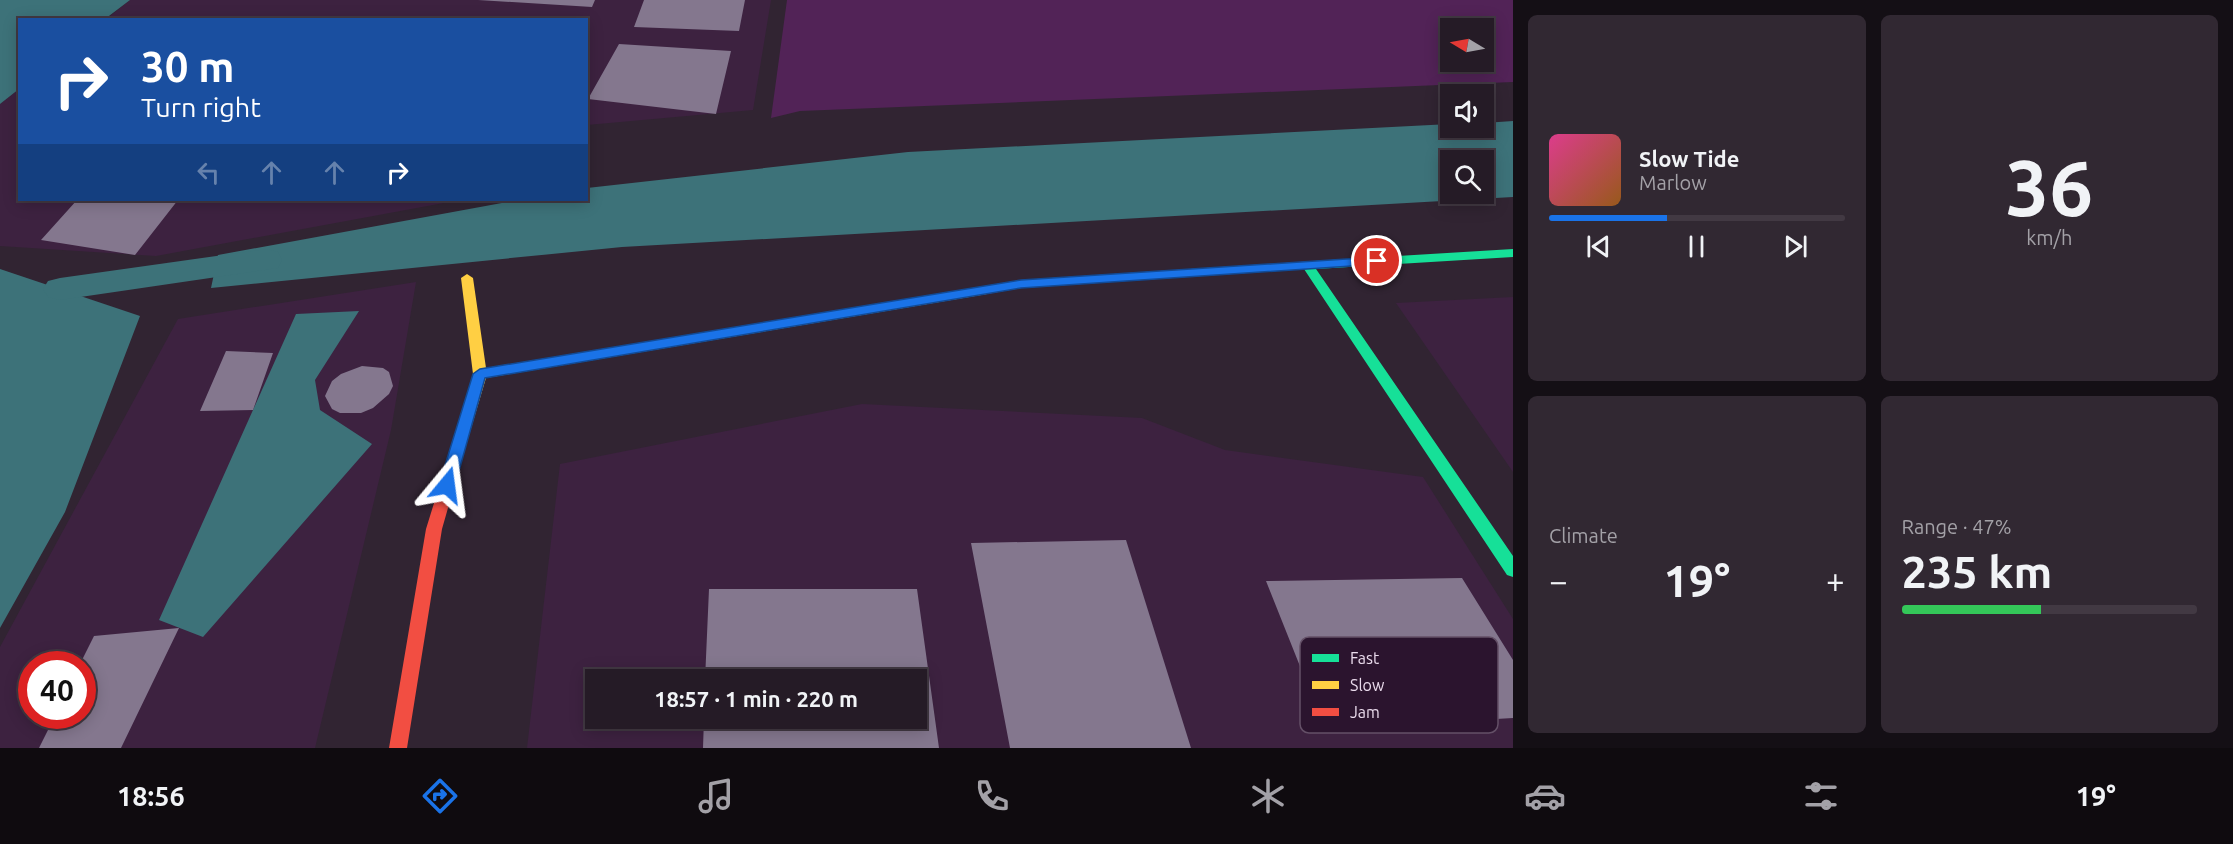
<!DOCTYPE html>
<meta charset="utf-8">
<style>
:root{--surface:#251b26;--page:#312832;--text:#f1f3f6;--muted:#a3a1a7;--line:#423943;--accent:#1a73e8}
body{margin:0;font-family:Ubuntu,sans-serif;background:var(--page);color:var(--text);height:100vh;display:flex;flex-direction:column;font-size:22px;white-space:nowrap}
*{box-sizing:border-box;margin:0}
p{font-size:20px;color:var(--muted)}
.icon{flex:none;width:33px;height:33px;fill:none;stroke:currentColor;stroke-width:2;stroke-linecap:round;stroke-linejoin:round}
.map{position:relative;flex:1;overflow:hidden}
.panel{display:flex;flex-direction:column;gap:15px;padding:15px;background:#140f15;width:720px}
.panel>*{flex:none}
.banner{position:absolute;left:18px;top:18px;width:570px;height:183px;border-radius:0px;box-shadow:0 3px 15px #0003,0 0 0 2px var(--line);background:#1a4fa0;color:#fff;overflow:hidden}
.needle{width:39px;rotate:280deg}
.controls{position:absolute;left:1440px;top:18px;display:grid;gap:12px}
.controls a{display:grid;place-items:center;width:54px;height:54px;border-radius:0px;background:var(--surface);box-shadow:0 3px 15px #0003,0 0 0 2px var(--line);font-size:30px}
.speed{position:absolute;left:18px;top:651px;display:flex;gap:12px;font-size:30px;font-weight:700;text-align:center}
.speed>*{display:grid;place-content:center;width:78px;height:78px;border-radius:50%;background:var(--surface);box-shadow:0 3px 15px #0003,0 0 0 2px var(--line);line-height:1}
.speed .limit{border:9px solid #d22;background:#fff;color:#111}
.pin{position:absolute;display:grid;place-items:center;width:51px;height:51px;color:#fff;margin:-26px;border:3px solid #fff;border-radius:50%;box-shadow:0 2px 6px #0007}
.me{position:absolute;width:66px;margin:-33px;rotate:16deg;stroke-linejoin:round;filter:drop-shadow(0 0 4px #0008)}
.turn{display:flex;align-items:center;gap:21px;height:126px;padding:0 24px;font-size:27px}
.turn .icon{width:78px;height:78px;stroke-width:2.5}
.turn b{display:block;font-size:42px;line-height:51px}
.lanes{display:flex;align-items:center;height:57px;padding:0 24px;background:#0003;justify-content:center;gap:30px;direction:ltr}
.lanes .off{opacity:.35}
.big{font-size:45px;font-weight:600;line-height:1.1}
.panel .card{flex:1;display:flex;flex-direction:column;justify-content:center;gap:9px;min-width:0;padding:0 21px;border-radius:9px;background:var(--page)}
.panel .dial{align-items:center;gap:0}
.dial b{font-size:78px;line-height:1}
.song{display:flex;align-items:center;gap:18px}
.cover{width:72px;height:72px;border-radius:9px;background:linear-gradient(135deg,hsl(330 70% 55%),hsl(30 70% 35%))}
.played{height:6px;border-radius:3px;background:linear-gradient(90deg,var(--accent) 40%,var(--line) 40%)}
.keys{display:flex;justify-content:space-around;direction:ltr}
.heat{display:flex;justify-content:space-between;align-items:center;font-size:33px;direction:ltr}
.charge{height:9px;border-radius:4px;background:linear-gradient(90deg,#34c759 47%,var(--line) 0)}
.panel .tiles{flex:1;display:grid;gap:15px;grid-template-columns:repeat(2,1fr)}
.trip{position:absolute;left:585px;top:669px;width:342px;height:60px;border-radius:0px;background:var(--surface);box-shadow:0 3px 15px #0003,0 0 0 2px var(--line);font-weight:600;line-height:60px;text-align:center}
.menu{display:flex;height:96px;justify-content:space-around;align-items:center;background:#0f0b0f;color:var(--muted)}
.menu .icon{width:42px;height:42px}
.menu .on{color:var(--accent)}
.menu b{font-size:27px;color:var(--text)}
main{display:flex;flex:1;min-height:0}
.map>svg:first-child{display:block}
</style>
<main>
<div class="map">
<svg width="1513" height="748" viewBox="0 0 1513 748">
<rect width="100%" height="100%" fill="#312432"/>
<path fill="#3d2240" fill-rule="evenodd" d="M130,0H771L753,110L587,125L586,20H105Z
M19,89L20,200H460L156,256L0,246V104Z
M416,282L391,430L315,748H0V647L178,319ZM32,664H82V716H32Z
M1513,297V472L1396,303Z
M862,404L1142,418L1225,450L1423,477L1513,619V748H527L560,464ZM596,680H916V718H596Z"/>
<path fill="#522357" fill-rule="evenodd" d="M787,0H1513V82L800,111L771,118ZM1450,28H1484V62H1450Z"/>
<path fill="#3d7279" fill-rule="evenodd" d="M0,0H130L105,19L20,20L19,89L0,104Z
M1513,121V197L622,247L211,288L218,255L518,200H586L587,188L908,152L1450,124V128H1484V123ZM1450,160H1484V194H1450Z
M0,269L140,316L65,512L0,628Z
M359,311L315,380L320,410L372,444L203,637L159,620L296,314Z"/>
<g fill="none" stroke-linecap="round" stroke-linejoin="round">
<path fill="#3d7279" fill-rule="evenodd" d="M266,249L278,252L282,260L278,268L60,300L48,297L43,289L48,281L60,278Z"/>
</g>
<path fill="#84778e" d="M478,0H595L592,7Z
M644,0H745L739,31L634,27Z
M619,44L731,51L716,114L588,99Z
M77,200H178L135,255L41,240Z
M250,200H303L300,203H247Z
M226,351L273,353L253,410L200,411Z
M362,366L383,368L389,372L393,386L389,394L373,408L361,413H340L332,409L325,396L332,381L341,374Z
M1126,540L1191,748H1010L971,543Z
M1462,578L1513,660V718L1325,729L1266,581Z
M709,589H917L939,748H703L704,718H916V680H705Z
M179,628L121,748H39L55,716H82V664H80L94,636Z"/>
<g fill="none" stroke-linecap="round" stroke-linejoin="round">
<path fill="#16e098" fill-rule="evenodd" d="M1513,249V257L1316,269L1513,556V577L1507,575L1302,266L1304,263L1315,261Z"/>
<path fill="#ffcf43" fill-rule="evenodd" d="M467,274L473,278L486,368L987,286L993,290L987,294L486,378L466,445L464,449H454L452,445L473,374L461,278Z"/>
<path fill="#f24e42" fill-rule="evenodd" d="M1315,261L1321,265L1319,268L1021,288L987,294L981,290L987,286L1021,280Z
M459,439L464,441L466,445L442,529L407,748H389L426,529L452,445L454,441Z"/>
</g>
<path fill="#1a73e8" stroke="#114b97" stroke-width="1.5" d="M1377,257L1383,261L1381,264L1021,288L485,378L455,485L447,491L439,485L473,374L480,369L1021,280Z"/>
<rect x="1300" y="637" width="198" height="96" rx="9" fill="#2b142e" stroke="#645067" stroke-width="1.5"/>
<rect x="1312" y="654" width="27" height="8" fill="#16e098"/>
<rect x="1312" y="681" width="27" height="8" fill="#ffcf43"/>
<rect x="1312" y="708" width="27" height="8" fill="#f24e42"/>
<g font-size="16" fill="#eadbec">
<text x="1350" y="664">Fast</text>
<text x="1350" y="691">Slow</text>
<text x="1350" y="718">Jam</text>
</g>
</svg>
<div class="controls">
<a><svg class="needle" viewBox="-14 -14 28 28"><path d="M0-13l5 13h-10z" fill="#e53935"/><path d="M0 13l5-13h-10z" fill="#a3a1a7"/></svg></a>
<a><svg class="icon" aria-label="sound" viewBox="0 0 24 24"><path d="M4 9h4l5-4v14l-5-4H4zM17 9q2 3 0 6"/></svg></a>
<a><svg class="icon" aria-label="search" viewBox="0 0 24 24"><circle cx="10" cy="10" r="6"/><path d="M15 15l6 6"/></svg></a>
</div>
<div class="speed"><div class="limit">40</div></div>
<div class="pin" style="left:1377px;top:261px;background:#d93025"><svg class="icon" aria-label="arrive" viewBox="0 0 24 24"><path d="M6 21V4h12l-3 4 3 4H6"/></svg></div>
<svg class="me" style="left:447px;top:485px" viewBox="-20 -20 40 40"><path d="M0-17L14 15 0 8-14 15z" fill="#1a73e8" stroke="#fff" stroke-width="4"/></svg>
<div class="trip">18:57 · 1 min · 220 m</div>
<div class="banner">
<div class="turn"><svg class="icon" aria-label="right" viewBox="0 0 24 24"><path d="M7 20v-9h11M14 6l5 5-5 5"/></svg><div><b>30 m</b>Turn right</div></div>
<div class="lanes"><svg class="icon off" aria-label="left" viewBox="0 0 24 24"><path d="M17 20v-9H6M10 6l-5 5 5 5"/></svg><svg class="icon off" aria-label="ahead" viewBox="0 0 24 24"><path d="M12 20V5M6 11l6-6 6 6"/></svg><svg class="icon off" aria-label="ahead" viewBox="0 0 24 24"><path d="M12 20V5M6 11l6-6 6 6"/></svg><svg class="icon" aria-label="right" viewBox="0 0 24 24"><path d="M7 20v-9h11M14 6l5 5-5 5"/></svg></div>
</div>
</div>
<section class="panel">
<div class="tiles">
<div class="card">
<div class="song"><i class="cover"></i><div><b>Slow Tide</b><p>Marlow</p></div></div>
<div class="played"></div>
<div class="keys"><svg class="icon" aria-label="previous" viewBox="0 0 24 24"><path d="M18 5L8 12l10 7zM5 5v14"/></svg><svg class="icon" aria-label="pause" viewBox="0 0 24 24"><path d="M8 5v14M16 5v14"/></svg><svg class="icon" aria-label="next" viewBox="0 0 24 24"><path d="M6 5l10 7-10 7zM19 5v14"/></svg></div>
</div>
<div class="card dial"><b>36</b><p>km/h</p></div>
<div class="card"><p>Climate</p>
<div class="heat"><a>−</a><b class="big">19°</b><a>+</a></div>
</div>
<div class="card"><p>Range · 47%</p><b class="big">235 km</b><div class="charge"></div></div>
</div>
</section>
</main>
<nav class="menu">
<b>18:56</b>
<svg class="icon on" aria-label="directions" viewBox="0 0 24 24"><path d="M12 3l9 9-9 9-9-9zM9 14v-3h6M13 9l2 2-2 2"/></svg>
<svg class="icon" aria-label="music" viewBox="0 0 24 24"><path d="M9 18V5l10-2v13"/><circle cx="6" cy="18" r="3"/><circle cx="16" cy="16" r="3"/></svg>
<svg class="icon" aria-label="phone" viewBox="0 0 24 24"><path d="M5 4h4l2 5-3 2q2 4 5 5l2-3 5 2v4C11 20 4 13 5 4z"/></svg>
<svg class="icon" aria-label="climate" viewBox="0 0 24 24"><path d="M12 3v18M4 7l16 10M4 17L20 7"/></svg>
<svg class="icon" aria-label="car" viewBox="0 0 24 24"><path d="M5 17H2v-5l4-1 3-4h7l3 4 3 1v5h-3M9 17h6M6 11h13"/><circle cx="7" cy="17" r="2"/><circle cx="17" cy="17" r="2"/></svg>
<svg class="icon" aria-label="filters" viewBox="0 0 24 24"><path d="M4 7h16M4 17h16"/><circle cx="9" cy="7" r="2"/><circle cx="15" cy="17" r="2"/></svg>
<b>19°</b>
</nav>
